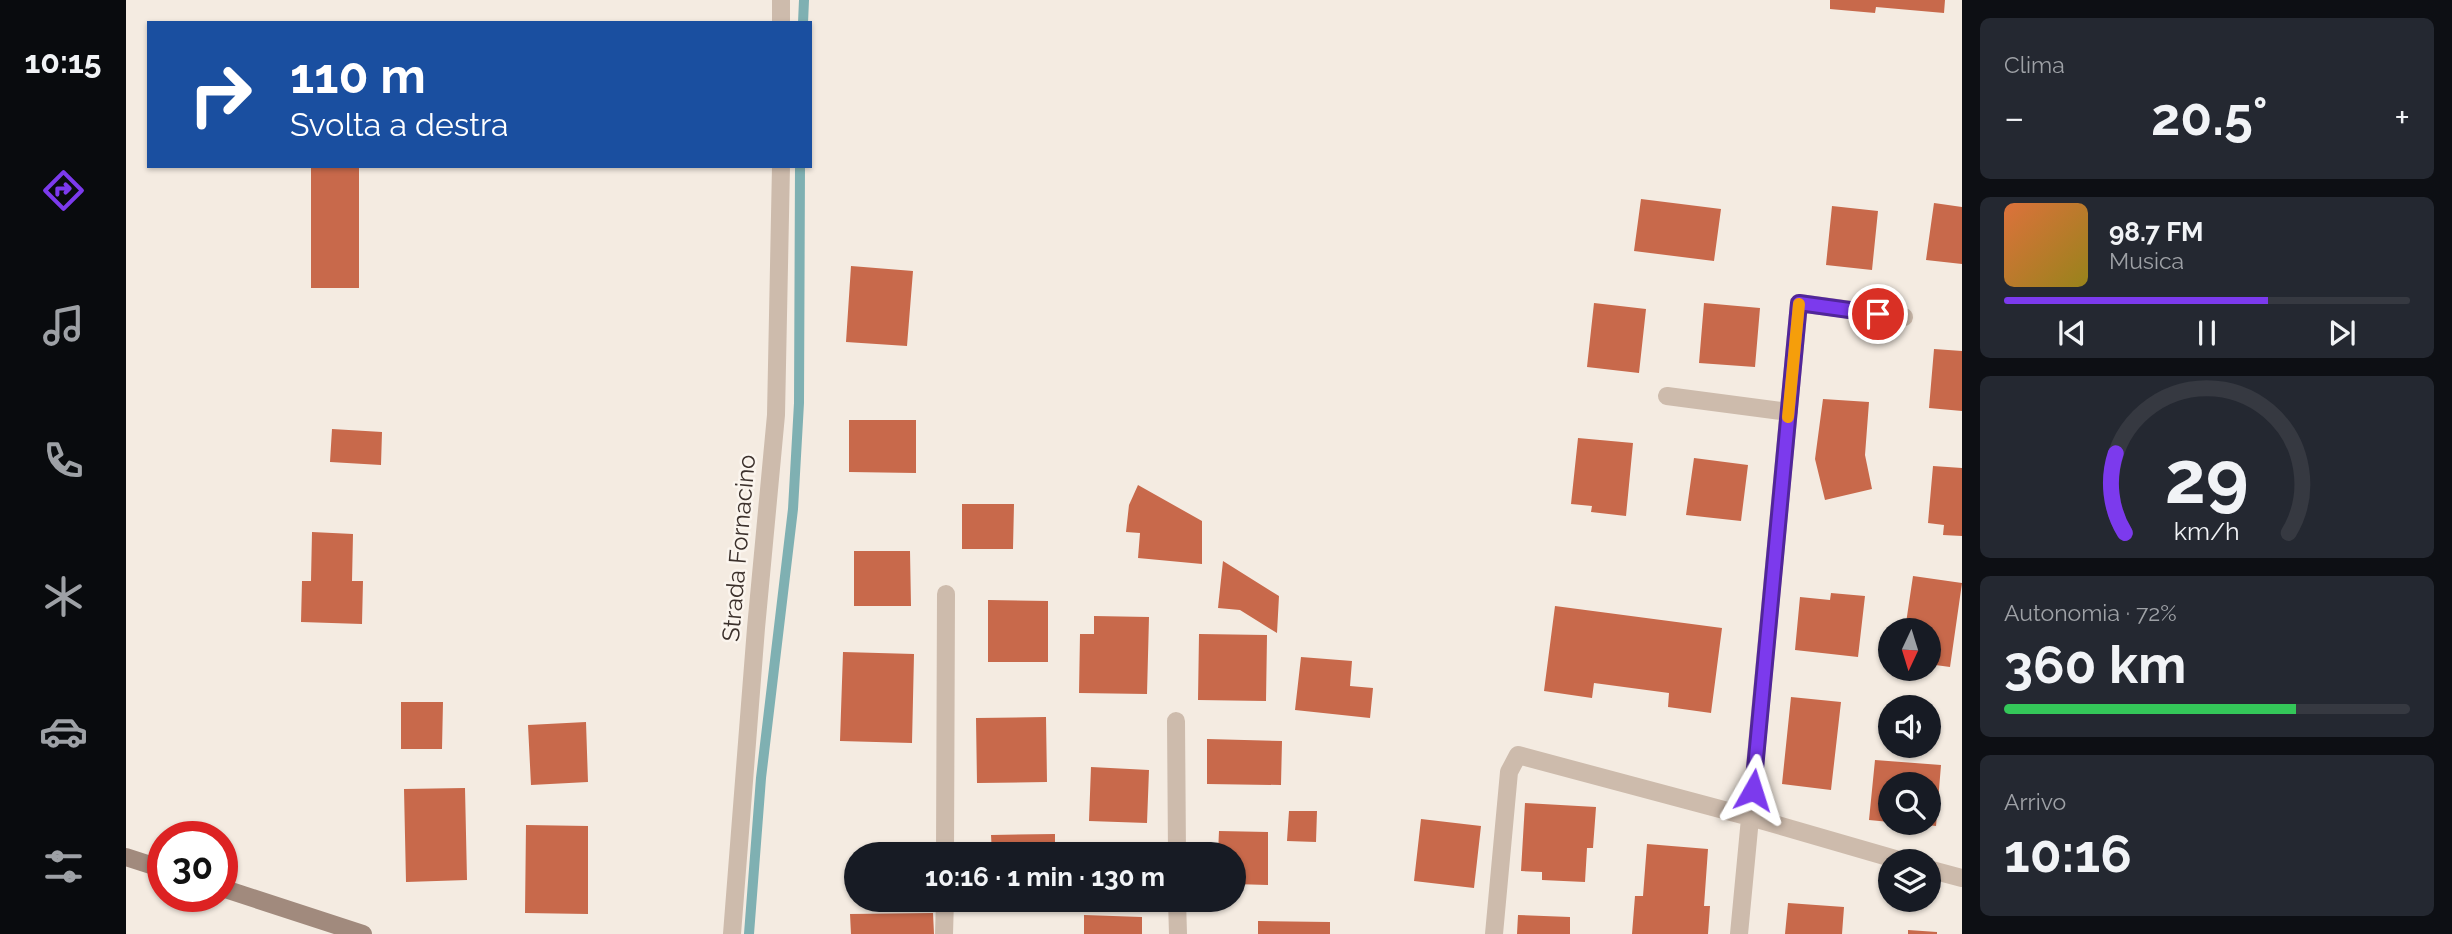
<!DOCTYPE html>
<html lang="it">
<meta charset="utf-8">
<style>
:root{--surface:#171b24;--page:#242831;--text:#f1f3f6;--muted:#9ea1a6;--line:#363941;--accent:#7c3aed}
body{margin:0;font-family:Raleway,sans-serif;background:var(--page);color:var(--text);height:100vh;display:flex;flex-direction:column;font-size:26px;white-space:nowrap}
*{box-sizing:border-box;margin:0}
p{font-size:23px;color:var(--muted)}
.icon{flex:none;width:38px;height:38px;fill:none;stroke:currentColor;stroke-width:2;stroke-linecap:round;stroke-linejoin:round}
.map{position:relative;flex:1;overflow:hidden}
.side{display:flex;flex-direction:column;gap:18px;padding:18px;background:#0d0f14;width:490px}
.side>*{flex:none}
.banner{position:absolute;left:21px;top:21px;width:665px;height:147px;border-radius:0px;box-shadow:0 2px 5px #0004;background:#1a4fa0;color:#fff;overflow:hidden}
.needle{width:46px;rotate:184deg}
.fabs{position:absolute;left:1752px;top:618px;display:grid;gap:14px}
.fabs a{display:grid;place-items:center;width:63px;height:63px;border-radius:50%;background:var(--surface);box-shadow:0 2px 5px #0004;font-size:35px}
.speed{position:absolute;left:21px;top:821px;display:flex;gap:14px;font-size:35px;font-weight:700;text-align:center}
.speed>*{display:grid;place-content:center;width:91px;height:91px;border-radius:50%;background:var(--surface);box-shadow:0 2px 5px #0004;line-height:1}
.speed .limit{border:10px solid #d22;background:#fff;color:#111}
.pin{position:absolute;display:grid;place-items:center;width:60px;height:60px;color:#fff;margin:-30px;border:4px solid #fff;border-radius:50%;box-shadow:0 2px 7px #0007}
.me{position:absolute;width:77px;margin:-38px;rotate:6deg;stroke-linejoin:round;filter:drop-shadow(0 0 5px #0008)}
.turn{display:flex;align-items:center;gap:24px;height:147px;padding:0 28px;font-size:32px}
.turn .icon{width:91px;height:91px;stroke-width:2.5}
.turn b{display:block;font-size:49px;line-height:60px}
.big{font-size:52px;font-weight:700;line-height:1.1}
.side .tile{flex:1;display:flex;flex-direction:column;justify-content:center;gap:10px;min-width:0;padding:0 24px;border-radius:10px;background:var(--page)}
.side .dial{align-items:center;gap:0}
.dial svg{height:182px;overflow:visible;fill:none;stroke:var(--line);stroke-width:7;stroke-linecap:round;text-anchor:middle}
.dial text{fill:var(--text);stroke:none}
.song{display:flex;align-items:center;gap:21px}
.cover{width:84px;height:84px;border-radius:10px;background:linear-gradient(135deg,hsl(20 70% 55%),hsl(50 70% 35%))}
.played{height:7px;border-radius:4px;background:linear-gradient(90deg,var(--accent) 65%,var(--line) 65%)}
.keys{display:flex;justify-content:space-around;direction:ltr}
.heat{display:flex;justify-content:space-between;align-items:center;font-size:38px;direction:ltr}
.charge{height:10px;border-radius:5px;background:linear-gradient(90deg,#34c759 72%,var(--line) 0)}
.trip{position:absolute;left:718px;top:842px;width:402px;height:70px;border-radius:35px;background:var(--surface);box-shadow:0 2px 5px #0004;font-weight:700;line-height:70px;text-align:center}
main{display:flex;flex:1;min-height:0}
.tabs{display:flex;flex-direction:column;width:126px;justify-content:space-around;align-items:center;background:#090b0e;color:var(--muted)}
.tabs .icon{width:49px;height:49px}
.tabs .active{color:var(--accent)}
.tabs b{font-size:32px;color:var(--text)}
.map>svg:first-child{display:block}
</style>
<main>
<nav class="tabs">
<b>10:15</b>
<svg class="icon active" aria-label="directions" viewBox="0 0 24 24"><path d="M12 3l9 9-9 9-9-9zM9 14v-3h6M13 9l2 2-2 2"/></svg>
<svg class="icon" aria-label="music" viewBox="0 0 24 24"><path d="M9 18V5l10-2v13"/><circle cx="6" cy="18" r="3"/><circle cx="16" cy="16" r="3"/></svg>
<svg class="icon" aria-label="phone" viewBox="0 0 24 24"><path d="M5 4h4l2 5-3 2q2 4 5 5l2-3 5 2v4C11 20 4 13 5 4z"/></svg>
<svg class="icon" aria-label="climate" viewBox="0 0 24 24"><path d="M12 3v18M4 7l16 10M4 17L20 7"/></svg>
<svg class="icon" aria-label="car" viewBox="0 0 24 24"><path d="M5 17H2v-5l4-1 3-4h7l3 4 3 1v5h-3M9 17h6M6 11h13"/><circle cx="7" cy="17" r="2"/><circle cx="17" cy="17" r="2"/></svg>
<svg class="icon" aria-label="filters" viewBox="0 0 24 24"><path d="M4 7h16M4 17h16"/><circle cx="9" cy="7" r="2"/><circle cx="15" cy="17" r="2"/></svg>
</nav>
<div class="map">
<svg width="1836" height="934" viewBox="0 0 1836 934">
<rect width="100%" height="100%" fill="#f4ebe1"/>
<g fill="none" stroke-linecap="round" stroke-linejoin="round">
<path stroke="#7fb0b2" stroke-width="10" d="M677,23L678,0
M623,934L635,778L667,509L673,403L674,166"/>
</g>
<path fill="#c8694b" d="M1704,0H1819L1818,13L1750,7L1749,13L1704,9Z
M185,166H233V288H185Z
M1515,199L1595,209L1588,261L1508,251Z
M1808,203L1836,207V264L1800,260Z
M1706,206L1752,211L1746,270L1700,265Z
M725,266L787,271L781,346L720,342Z
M1468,303L1520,309L1513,373L1461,367Z
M1578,303L1634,308L1629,367L1573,363Z
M1808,349L1836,351V411L1803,408Z
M1697,399L1743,402L1739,455L1746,489L1699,500L1689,459Z
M723,420H790V473L723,472Z
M206,429L256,432L255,465L204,462Z
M1452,438L1507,443L1500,516L1465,512L1466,506L1445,504Z
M1568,458L1622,465L1615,521L1560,515Z
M1807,466L1836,468V536L1817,535L1818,525L1802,523Z
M1012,485L1076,521V564L1012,558L1014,533L1000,532L1003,505Z
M836,504H888L887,549H836Z
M186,532L227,534L226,581H237L236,624L175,622L176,581H185Z
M728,551H784L785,606H728Z
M1097,561L1153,596L1151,633L1114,610L1092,608Z
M1787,576L1836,583L1824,667L1802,664V630H1786L1787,624L1780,623Z
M1705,593L1739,596L1732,657L1669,650L1674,597L1704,600Z
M862,600L922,601V662H862Z
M1429,606L1596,628L1585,713L1542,707L1543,693L1468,683L1466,698L1418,691Z
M968,616L1023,617L1021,694L953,693L954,634H968Z
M1073,634L1141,635L1140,701L1072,700Z
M717,652L788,654L786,743L714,741Z
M1175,657L1226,661L1224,686L1247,688L1244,718L1169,710Z
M1665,697L1715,702L1705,790L1656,784Z
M275,702H317L316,749H275Z
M920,717L921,782L851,783L850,718Z
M460,722L462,782L405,785L402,725Z
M1081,739L1156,741L1155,785L1081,784Z
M1749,760L1815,765L1810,826L1793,824V822H1802V784H1764V822L1743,820Z
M965,767L1023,770L1021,823L963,821Z
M339,788L341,880L280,882L278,789Z
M1399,803L1470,807L1467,848H1461L1459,882L1416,880V872L1395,871Z
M1163,811H1191L1190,842L1161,841Z
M1295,819L1355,826L1348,888L1288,881Z
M400,825L462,826V914L399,913Z
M1093,831L1142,832V885L1108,884V854H1092Z
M929,834V854H866L865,835Z
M1521,844L1582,849L1578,906H1584L1582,934H1506L1509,896H1517Z
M1662,903L1718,907L1716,934H1659Z
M807,913L808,934H725L724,914Z
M958,915L1016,917V934H958Z
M1392,915L1444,917V934H1391Z
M1132,921L1204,922V934H1132Z
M1782,930L1811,932V934H1782Z"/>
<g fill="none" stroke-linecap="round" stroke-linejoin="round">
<path stroke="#cdbbac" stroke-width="18" d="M655,23V0
M1541,396L1663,412
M1050,721L1051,854
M819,854L820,594
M1802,869L1836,878
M1051,900L1052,934
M606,934L630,628L650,415L655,166
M818,934L819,900
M1368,934L1383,772L1392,755L1624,817L1776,861
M1613,934L1673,303L1778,317"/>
<path stroke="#a18a7d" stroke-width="18" d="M0,857L37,869
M96,888L237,934"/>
</g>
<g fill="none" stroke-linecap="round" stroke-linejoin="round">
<defs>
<path id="route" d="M1627,790L1673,303L1752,314"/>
</defs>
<use href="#route" stroke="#51269a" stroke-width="18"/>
<use href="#route" stroke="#7c3aed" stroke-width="12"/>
<path stroke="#f59e0b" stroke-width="12" d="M1662,417L1673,304"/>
</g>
<g text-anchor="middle" stroke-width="5" stroke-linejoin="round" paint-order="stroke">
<g font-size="24" fill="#3b302b" stroke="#fbf5ee">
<text transform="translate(613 548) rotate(-85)" y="8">Strada Fornacino</text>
</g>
</g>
</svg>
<div class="fabs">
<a><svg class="needle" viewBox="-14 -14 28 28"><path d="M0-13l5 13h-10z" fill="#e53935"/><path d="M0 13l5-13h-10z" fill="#9ea1a6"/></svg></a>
<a><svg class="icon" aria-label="sound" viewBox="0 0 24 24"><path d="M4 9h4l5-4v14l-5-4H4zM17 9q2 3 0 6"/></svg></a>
<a><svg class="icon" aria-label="search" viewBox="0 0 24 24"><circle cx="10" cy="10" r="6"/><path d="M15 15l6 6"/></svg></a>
<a><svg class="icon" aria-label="layers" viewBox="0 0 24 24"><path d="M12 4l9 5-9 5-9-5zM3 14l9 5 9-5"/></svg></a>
</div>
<div class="speed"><div class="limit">30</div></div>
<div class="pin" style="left:1752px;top:314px;background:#d93025"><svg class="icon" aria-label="arrive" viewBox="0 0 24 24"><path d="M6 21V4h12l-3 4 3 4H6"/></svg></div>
<svg class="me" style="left:1627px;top:790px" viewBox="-20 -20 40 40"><path d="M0-17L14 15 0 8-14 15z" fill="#7c3aed" stroke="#fff" stroke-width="4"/></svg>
<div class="trip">10:16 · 1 min · 130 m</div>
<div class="banner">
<div class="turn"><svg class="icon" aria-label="right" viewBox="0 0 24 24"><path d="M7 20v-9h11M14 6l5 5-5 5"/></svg><div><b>110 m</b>Svolta a destra</div></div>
</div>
</div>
<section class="side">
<div class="tile"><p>Clima</p>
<div class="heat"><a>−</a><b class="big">20.5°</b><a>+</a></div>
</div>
<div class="tile">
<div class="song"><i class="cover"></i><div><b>98.7 FM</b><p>Musica</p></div></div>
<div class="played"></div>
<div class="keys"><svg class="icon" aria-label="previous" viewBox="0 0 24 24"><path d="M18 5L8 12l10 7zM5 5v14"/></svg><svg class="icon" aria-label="pause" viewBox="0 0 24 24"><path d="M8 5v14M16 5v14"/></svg><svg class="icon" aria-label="next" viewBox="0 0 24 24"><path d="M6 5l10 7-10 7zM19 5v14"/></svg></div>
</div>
<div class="tile dial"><svg viewBox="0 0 100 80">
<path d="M14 69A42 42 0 1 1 86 69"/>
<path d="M14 69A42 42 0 0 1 10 34" stroke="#7c3aed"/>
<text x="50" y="56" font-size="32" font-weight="700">29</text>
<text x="50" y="72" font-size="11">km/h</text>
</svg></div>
<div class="tile"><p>Autonomia · 72%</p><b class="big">360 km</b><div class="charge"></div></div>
<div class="tile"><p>Arrivo</p><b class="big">10:16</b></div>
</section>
</main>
